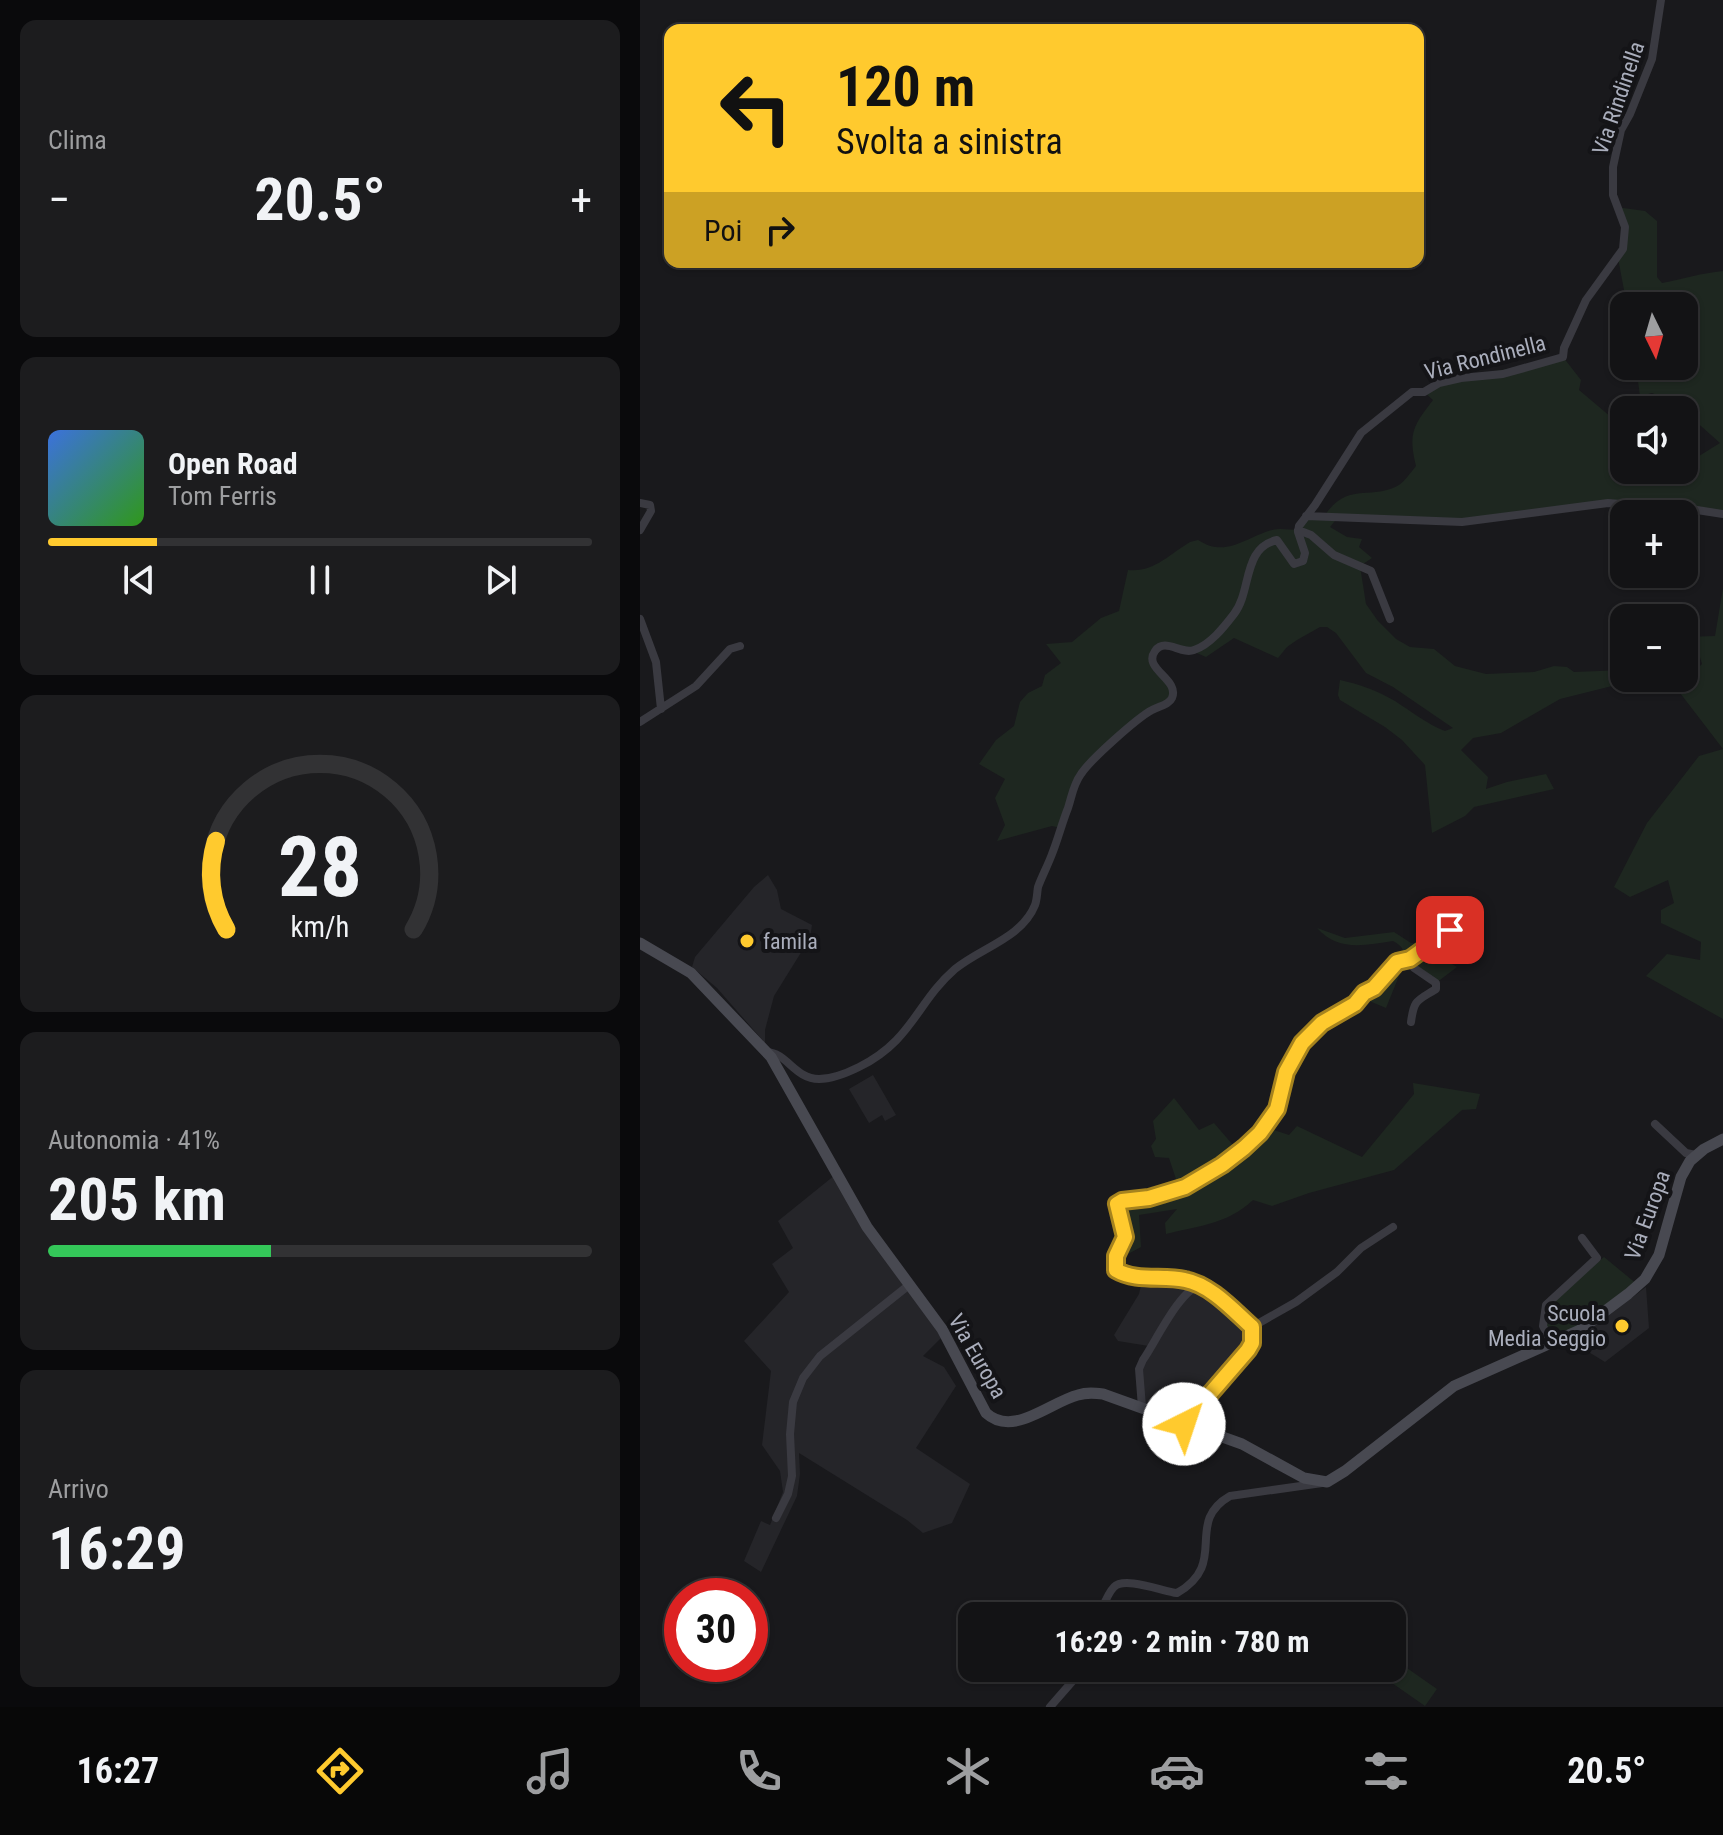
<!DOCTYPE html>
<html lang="it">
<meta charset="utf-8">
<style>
:root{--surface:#131315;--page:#1c1c1e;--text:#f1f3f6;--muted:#9d9ea0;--line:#323234;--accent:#ffca2e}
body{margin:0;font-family:"Roboto Condensed",sans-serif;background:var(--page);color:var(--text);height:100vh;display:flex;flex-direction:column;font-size:30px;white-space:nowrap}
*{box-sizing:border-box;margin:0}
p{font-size:26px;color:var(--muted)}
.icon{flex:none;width:44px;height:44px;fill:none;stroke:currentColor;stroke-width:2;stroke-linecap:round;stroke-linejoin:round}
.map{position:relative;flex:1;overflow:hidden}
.side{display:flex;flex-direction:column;gap:20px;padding:20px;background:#0a0a0c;width:640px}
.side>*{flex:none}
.banner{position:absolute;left:24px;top:24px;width:760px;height:244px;border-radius:16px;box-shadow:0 2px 6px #0004,0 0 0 2px var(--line);background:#ffca2e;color:#111;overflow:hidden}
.needle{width:52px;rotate:175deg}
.fabs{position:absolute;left:970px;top:292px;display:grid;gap:16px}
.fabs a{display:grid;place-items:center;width:88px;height:88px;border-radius:16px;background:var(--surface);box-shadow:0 2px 6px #0004,0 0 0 2px var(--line);font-size:40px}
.speed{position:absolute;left:24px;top:1578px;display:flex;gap:16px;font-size:40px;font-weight:700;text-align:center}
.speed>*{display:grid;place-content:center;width:104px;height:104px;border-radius:50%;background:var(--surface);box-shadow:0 2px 6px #0004,0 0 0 2px var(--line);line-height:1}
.speed .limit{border:12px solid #d22;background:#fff;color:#111}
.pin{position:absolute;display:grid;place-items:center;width:68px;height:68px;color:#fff;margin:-34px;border-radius:16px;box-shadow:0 4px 12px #0006}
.me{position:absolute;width:88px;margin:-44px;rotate:41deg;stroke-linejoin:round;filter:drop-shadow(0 0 6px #0008)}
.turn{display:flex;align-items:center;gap:28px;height:168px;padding:0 40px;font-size:36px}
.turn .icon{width:104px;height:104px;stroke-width:2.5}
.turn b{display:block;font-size:56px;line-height:68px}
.then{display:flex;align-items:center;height:76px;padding:0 40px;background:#0003;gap:16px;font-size:30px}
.big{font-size:60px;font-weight:700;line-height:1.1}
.side .card{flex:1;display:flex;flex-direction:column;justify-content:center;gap:12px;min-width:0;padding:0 28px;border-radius:16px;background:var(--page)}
.side .dial{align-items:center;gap:0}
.dial svg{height:208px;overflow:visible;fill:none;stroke:var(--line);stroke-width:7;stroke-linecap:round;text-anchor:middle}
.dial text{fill:var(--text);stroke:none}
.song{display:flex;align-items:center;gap:24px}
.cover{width:96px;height:96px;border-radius:12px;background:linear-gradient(135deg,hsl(220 70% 55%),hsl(110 70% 35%))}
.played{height:8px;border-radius:4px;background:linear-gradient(90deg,var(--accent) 20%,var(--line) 20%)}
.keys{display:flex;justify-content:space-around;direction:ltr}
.heat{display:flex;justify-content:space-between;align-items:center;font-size:44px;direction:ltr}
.charge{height:12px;border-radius:6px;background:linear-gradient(90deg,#34c759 41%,var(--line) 0)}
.trip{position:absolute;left:318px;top:1602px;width:448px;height:80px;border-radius:16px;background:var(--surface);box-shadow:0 2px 6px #0004,0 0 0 2px var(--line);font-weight:700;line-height:80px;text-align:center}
.menu{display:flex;height:128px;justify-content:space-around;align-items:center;background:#080808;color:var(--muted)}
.menu .icon{width:56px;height:56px}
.menu .selected{color:var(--accent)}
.menu b{font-size:36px;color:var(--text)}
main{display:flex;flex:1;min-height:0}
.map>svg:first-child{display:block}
</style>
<main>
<section class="side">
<div class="card"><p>Clima</p>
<div class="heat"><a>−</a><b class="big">20.5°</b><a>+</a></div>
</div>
<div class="card">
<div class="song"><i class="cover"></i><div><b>Open Road</b><p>Tom Ferris</p></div></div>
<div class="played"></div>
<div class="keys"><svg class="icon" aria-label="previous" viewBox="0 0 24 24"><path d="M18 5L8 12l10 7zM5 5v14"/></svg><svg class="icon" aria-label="pause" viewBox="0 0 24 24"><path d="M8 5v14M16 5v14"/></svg><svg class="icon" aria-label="next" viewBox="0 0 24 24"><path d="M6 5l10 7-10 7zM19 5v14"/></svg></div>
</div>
<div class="card dial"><svg viewBox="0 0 100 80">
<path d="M14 69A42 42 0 1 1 86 69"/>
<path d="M14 69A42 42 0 0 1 10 35" stroke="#ffca2e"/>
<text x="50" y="56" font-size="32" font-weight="700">28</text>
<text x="50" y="72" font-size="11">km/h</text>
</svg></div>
<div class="card"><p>Autonomia · 41%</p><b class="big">205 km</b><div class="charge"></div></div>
<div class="card"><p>Arrivo</p><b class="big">16:29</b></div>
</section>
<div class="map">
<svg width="1083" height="1707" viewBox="0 0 1083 1707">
<rect width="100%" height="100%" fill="#19191c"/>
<path fill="#252529" d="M128,875L137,890L141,909L172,925L170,938L134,996L125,1030V1043L77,988L52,967L55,957L114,887Z
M233,1075L256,1115L245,1121L242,1115L229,1123L209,1089Z
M195,1175L305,1334L283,1356L304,1367L316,1386L276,1448L330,1484L312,1523L283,1533L267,1520L159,1453L160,1474L157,1496L121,1572L104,1561L121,1521L130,1525L143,1492L140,1471L122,1445L131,1371L104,1341L149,1292L132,1264L153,1248L138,1221Z
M502,1281L545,1284L559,1289L595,1317L610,1334V1341L544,1420L504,1404L502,1370L515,1347L478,1341L474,1335L499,1294Z
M1006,1287L1009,1328L965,1362L929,1340L959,1323Z"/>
<path fill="#1e2720" d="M976,207L1005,211L1017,221V277L1022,283C1043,279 1062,273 1083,271V514L968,503L822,522L699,516L690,527L707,537L722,539L719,547L732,558L720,566L726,604L738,621L756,639L770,647L794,649L815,666L846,674L894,672L914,666L927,667L934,672L984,670L985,678L972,686L920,699L861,733L833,738L821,750L848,777L846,789L867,782L906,774L914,789L834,807L825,816L792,833L785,765L762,740L745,727L700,700L698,695L700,680C719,684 738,691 755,701C772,712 787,724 805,731L813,728L753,687L726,673L696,633L687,627H680L657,640L647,647L638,658L594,638L566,657L552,651L526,645L512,659L534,695L514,709L442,773L421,828L412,826L357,841L365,825L355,798L365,779L339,764L356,740L374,726L380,702L388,693L402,686L405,675L421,663L406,644L432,642L461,618L479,611L488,570C513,573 530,554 550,542L558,540C586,558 604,538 632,530C640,528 649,530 658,530L666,516L685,515C708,481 732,501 759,485C765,481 771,472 776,466C768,433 773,426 793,400L784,392L799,383L923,357L941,380L939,390L984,428V470H1044V448L1059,456L1080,443L1034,402L1012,393L1000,396L996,366H1044V306H987L978,258L985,239Z
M1083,588V1019L1006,976L1027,954L1060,960L1061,942L1021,923V910L1034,903L1028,880L990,897L974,887L1007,823L1059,756L1083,749L1037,689L1062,664L1059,654L1044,648V637L1075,636Z
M798,920L815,927L785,949L817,967L796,983L774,968L761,971L746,1008L722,998L764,960C765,950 762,946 753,941C725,945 698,952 677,928L705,938L754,932L771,943H777Z
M773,1083L840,1094L836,1109L822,1110L754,1170L669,1193L632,1206L613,1200C586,1225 560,1225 526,1234L525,1223L537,1209L499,1215L501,1247L488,1254L481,1273L475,1264L483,1248L478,1211L469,1207L470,1202L483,1195L502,1193L537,1182L529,1158L515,1157L511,1146L516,1139L513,1121L534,1098L559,1130L574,1123L599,1152L625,1127L649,1135L657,1126L722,1157L774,1094Z
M964,1257L998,1285L912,1344L903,1315L906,1305Z
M764,1666L797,1689L785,1706L752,1683Z"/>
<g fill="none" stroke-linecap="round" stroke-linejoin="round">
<path stroke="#3a3a41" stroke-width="8" d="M0,503L10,505L11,511L0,530
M666,516L822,522L968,503L1057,510L1083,514
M658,530L671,535L694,555L731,571L750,619
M0,619L16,662L21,709
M0,722L56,686L90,649L100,646
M768,959L774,968L796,983V989C777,1001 774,999 771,1022
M127,1052C147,1053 155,1079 179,1079C193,1079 207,1073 219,1067C272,1041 277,1002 315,969C340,948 382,938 395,905C397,900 397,893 398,887C402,876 408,865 412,854C418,839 422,823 428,808C432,796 433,785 441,774C450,760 497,718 512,710C519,706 529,705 532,698C540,679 502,669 515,651C525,637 541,655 554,650C570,645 584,627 594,614C612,591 602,548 637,540L654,564L663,561L665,553L658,532L659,526L675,505L721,433L772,392H784L799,383L821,378L863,374L923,357L924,348L946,300L983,249L985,227L973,195V167L981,130L990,114L1012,59L1021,0
M1015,1124L1046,1153L1056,1155
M561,1285C534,1274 500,1285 476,1270V1256L485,1237L477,1204L482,1201L509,1198L545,1187L582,1165L604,1148L620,1133L637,1109L646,1072L662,1043L682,1023L715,1004L724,993L734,988L757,962L770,959L803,933L821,924
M612,1327L656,1302L697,1272L721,1248L753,1227
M912,1344L903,1326L906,1305L957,1258L942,1238
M502,1407L499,1369L503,1360C516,1341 540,1289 561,1285L612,1327V1343L544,1424
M136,1518L148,1494L152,1476L150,1434L153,1402L163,1378L180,1356L269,1285
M459,1616C463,1607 467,1594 474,1587C484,1576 522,1591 537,1593C590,1563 543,1523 590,1496L682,1483
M410,1707L444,1668"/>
<path stroke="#484951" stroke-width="11" d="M0,943L51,973L131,1057L227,1227L302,1329L346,1413C373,1438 410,1402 438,1395C447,1392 455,1393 463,1394L602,1444L664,1478L687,1482L705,1471L814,1386L940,1330L988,1294L1005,1279L1019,1255L1041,1177L1050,1161L1064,1149L1083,1139"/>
</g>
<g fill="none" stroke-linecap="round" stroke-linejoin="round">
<defs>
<path id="route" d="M544,1424L608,1350L612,1343V1327C593,1310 571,1285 545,1280C523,1275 496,1282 476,1270V1256L485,1237L477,1204L482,1201L509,1198L545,1187L582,1165L604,1148L620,1133L637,1109L646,1072L662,1043L682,1023L715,1004L724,993L734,988L757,962L770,959L810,930"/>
</defs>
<use href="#route" stroke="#a6831e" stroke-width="20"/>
<use href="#route" stroke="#ffca2e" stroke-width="14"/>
</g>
<g fill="#ffca2e" stroke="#141417" stroke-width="3">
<circle cx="107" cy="941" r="8"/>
<circle cx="982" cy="1326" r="8"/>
</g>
<g text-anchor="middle" stroke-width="8" stroke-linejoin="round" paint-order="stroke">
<g font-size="22" fill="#aaaebc" stroke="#141417">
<text transform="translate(978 98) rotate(-71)" y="8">Via Rindinella</text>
<text transform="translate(845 357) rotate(-14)" y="8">Via Rondinella</text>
<text transform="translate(1007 1215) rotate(-70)" y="8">Via Europa</text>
<text transform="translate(338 1356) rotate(60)" y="8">Via Europa</text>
</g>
<g font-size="22" fill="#aaaebc" stroke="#141417" text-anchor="start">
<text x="123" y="949">famila</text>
<text x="966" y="1321" text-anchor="end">Scuola<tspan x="966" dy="25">Media Seggio</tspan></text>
</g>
</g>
</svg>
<div class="fabs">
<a><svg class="needle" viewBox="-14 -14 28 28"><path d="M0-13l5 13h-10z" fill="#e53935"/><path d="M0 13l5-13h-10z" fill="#9d9ea0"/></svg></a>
<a><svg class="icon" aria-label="sound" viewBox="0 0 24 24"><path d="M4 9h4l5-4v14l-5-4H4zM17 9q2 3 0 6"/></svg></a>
<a>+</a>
<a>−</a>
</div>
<div class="speed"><div class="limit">30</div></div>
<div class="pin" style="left:810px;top:930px;background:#d93025"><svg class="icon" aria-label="arrive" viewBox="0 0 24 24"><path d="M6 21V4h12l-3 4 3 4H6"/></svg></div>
<svg class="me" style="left:544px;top:1424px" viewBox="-20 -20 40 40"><circle r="19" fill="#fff"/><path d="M0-13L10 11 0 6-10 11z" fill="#ffca2e"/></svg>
<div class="trip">16:29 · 2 min · 780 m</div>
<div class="banner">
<div class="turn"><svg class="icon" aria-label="left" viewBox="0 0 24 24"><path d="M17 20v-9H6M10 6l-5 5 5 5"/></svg><div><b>120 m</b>Svolta a sinistra</div></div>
<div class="then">Poi<svg class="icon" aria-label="right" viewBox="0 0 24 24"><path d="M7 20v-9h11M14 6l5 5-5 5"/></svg></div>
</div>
</div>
</main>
<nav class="menu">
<b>16:27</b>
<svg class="icon selected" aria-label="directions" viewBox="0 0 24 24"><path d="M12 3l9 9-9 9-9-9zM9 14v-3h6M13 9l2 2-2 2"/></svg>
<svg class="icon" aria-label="music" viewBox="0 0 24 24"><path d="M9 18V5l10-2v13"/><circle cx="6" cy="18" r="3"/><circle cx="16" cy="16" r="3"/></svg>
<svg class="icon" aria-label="phone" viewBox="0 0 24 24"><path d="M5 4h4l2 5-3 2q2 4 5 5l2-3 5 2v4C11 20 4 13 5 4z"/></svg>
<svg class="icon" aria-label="climate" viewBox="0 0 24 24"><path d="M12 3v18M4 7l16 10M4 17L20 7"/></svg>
<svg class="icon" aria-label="car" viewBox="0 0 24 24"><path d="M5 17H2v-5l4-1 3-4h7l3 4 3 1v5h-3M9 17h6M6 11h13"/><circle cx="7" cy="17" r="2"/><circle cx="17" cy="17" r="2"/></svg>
<svg class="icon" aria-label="filters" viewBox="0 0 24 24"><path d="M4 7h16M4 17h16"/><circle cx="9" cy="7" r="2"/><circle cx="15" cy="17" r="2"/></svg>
<b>20.5°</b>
</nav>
